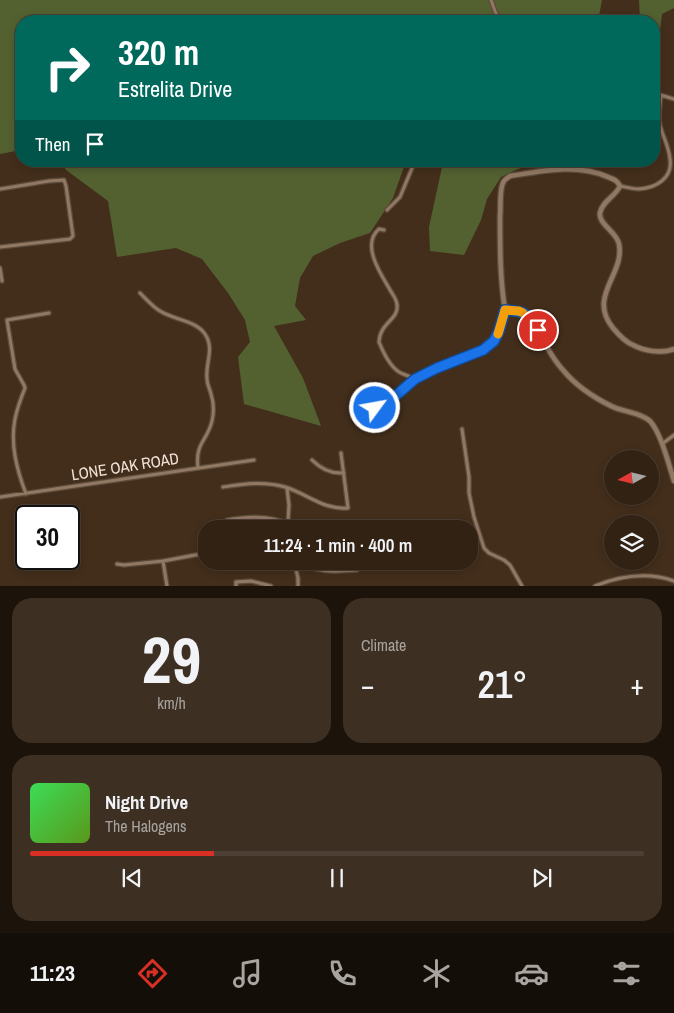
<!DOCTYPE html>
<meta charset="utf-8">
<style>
:root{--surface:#322214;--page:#3d2f22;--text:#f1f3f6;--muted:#a8a4a0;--line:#4d3f34;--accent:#d93025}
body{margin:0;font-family:"Archivo Narrow",sans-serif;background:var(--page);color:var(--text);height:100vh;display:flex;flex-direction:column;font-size:19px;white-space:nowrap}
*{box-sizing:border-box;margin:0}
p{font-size:16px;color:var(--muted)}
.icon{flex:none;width:28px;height:28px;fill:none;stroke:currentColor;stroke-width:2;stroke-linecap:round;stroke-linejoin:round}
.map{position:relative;height:586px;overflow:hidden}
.panel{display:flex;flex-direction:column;gap:12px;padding:12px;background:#1c130b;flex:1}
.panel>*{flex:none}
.hud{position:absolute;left:15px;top:15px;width:645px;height:152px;border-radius:20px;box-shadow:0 2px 8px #0003,0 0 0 1px var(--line);background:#00695c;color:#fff;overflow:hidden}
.needle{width:32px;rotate:262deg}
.buttons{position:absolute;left:604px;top:450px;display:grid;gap:10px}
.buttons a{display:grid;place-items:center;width:55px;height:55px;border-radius:50%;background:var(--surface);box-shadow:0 2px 8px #0003,0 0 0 1px var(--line);font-size:25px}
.speed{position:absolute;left:15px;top:505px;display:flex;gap:10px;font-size:25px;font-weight:700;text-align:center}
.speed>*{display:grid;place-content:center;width:65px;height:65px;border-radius:50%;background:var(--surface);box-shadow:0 2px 8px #0003,0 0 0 1px var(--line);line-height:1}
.speed .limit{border:2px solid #111;border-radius:8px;background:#fff;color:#111}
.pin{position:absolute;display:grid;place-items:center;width:42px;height:42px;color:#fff;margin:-21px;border:2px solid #fff;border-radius:50%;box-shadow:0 1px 5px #0007}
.me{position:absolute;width:55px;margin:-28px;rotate:58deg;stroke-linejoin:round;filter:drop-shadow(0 0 4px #0008)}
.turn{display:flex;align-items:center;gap:18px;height:105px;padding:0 20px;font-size:22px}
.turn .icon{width:65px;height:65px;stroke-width:2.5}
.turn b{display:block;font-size:35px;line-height:42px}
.then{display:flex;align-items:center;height:48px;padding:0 20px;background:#0003;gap:10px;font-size:19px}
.big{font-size:38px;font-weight:600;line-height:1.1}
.panel .card{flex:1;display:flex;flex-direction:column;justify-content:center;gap:8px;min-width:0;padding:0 18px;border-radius:20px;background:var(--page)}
.panel .dial{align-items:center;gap:0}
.dial b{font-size:65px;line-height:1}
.song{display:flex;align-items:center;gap:15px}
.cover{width:60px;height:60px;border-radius:8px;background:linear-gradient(135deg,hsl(130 70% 55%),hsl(90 70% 35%))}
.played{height:5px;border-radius:2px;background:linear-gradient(90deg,var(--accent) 30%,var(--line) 30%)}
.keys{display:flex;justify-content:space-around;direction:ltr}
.heat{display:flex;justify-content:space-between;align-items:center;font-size:28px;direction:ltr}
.panel .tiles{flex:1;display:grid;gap:12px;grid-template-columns:1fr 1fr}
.card:last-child{grid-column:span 2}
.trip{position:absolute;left:198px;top:520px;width:280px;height:50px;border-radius:20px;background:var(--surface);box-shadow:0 2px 8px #0003,0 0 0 1px var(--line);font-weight:600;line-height:50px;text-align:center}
.tabs{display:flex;height:80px;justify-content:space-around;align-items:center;background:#140e08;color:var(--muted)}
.tabs .icon{width:35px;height:35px}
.tabs .on{color:var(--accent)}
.tabs b{font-size:22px;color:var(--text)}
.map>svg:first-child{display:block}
</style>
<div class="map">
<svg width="674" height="586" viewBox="0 0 674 586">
<rect width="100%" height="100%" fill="#432e1b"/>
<path fill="#536131" d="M0,0H602L598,21H21V150L0,154Z
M639,0H674V8L662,14L656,63H654V21H640Z
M61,161H406L393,198L370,233L340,243L313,256L300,278L295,306L306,320L274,326L303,378L321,426L244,404L238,357L250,342L245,320L228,293L202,259L176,248L117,257L108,201L66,170Z
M445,161H530L531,164L518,169L501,177L487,199L481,220L464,255L430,251L429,227L442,167Z"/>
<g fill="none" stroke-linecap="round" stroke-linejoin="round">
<defs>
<path id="street" d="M491,0C495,10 494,13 502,21
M654,93L674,99
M620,186C626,187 632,189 639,189C656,188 673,178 670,159C669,147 663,137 660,125C658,115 660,105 661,95
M0,189L49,181L64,180L66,186L73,236L70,239L0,247
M387,210L400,197L415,161
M384,230L379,229C361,244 380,273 389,288C392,294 397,299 397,305C399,320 380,322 379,342C383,352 390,366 399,372C404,375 410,376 415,379
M0,268L2,281
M140,293C147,300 153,307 160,311C174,320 195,320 205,334C215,349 205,363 207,379C207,385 210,389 211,394C214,403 214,412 212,421C207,442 195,442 198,468
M353,408L359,410H365L375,408L393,398L415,379L483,350L494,341L499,331L505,310
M462,429L469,477V493L474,517L484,548L489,553L504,560L510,565L522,586
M662,444L674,435
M312,460C321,469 331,474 344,473
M223,487C244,484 264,481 285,487C308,494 323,510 348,508L341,453
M287,488L289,505L288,522L289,529
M26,494C17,470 10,445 15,419C17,409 21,398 25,388L24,385L15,369L7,320L49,313
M0,497L254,460
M229,529L227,520C255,515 276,516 301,529
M163,561L167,586
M294,561L298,578V586
M296,561C318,573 333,572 357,570L356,561
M117,564L124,565L163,561L206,553
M236,586V582L251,581L271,586
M595,586C620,576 648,572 674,581"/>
<path id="secondary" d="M674,349C662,354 644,351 633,345C625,342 618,334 613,328C587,296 625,275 619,244C617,232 598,224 600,213C602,201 616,196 620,186C617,180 613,179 608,177C578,163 541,171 510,176C509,177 505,179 504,181C499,188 501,207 500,216C500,248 500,279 505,310C515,311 523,311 531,318C541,335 549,355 563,370C576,386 593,397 611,406C623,412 640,412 650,421C661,433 669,465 674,481"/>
</defs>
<use href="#street" stroke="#5d4b3a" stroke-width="5.5"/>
<use href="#secondary" stroke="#5d4b3a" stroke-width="7"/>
<use href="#street" stroke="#917863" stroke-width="3"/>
<use href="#secondary" stroke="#917863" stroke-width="4.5"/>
</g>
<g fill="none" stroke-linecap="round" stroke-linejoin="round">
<defs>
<path id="route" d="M375,408L393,398L415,379L437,368L483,350L494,341L499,331L505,310C525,311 528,313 538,330"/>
</defs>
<use href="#route" stroke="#114b97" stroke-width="12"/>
<use href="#route" stroke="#1a73e8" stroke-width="9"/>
<path stroke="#f59e0b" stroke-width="9" d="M498,334L505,310L519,311L523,313"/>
</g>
<g text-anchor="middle" stroke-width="5" stroke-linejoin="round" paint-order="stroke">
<g font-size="16" fill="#f1e3d7" stroke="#432e1b">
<text transform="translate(125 466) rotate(-9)" y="6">LONE OAK ROAD</text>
</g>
</g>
</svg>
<div class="buttons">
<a><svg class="needle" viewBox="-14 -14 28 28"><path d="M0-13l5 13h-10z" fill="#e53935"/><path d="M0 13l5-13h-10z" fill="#a8a4a0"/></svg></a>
<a><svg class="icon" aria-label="layers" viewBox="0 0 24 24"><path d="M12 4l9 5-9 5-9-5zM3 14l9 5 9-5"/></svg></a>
</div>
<div class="speed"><div class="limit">30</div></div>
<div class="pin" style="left:538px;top:330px;background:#d93025"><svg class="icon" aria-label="arrive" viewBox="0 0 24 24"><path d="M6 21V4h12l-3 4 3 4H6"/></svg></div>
<svg class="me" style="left:375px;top:408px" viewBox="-20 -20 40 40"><circle r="17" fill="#1a73e8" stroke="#fff" stroke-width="3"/><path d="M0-11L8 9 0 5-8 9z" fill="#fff"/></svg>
<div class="trip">11:24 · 1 min · 400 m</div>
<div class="hud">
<div class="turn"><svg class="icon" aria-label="right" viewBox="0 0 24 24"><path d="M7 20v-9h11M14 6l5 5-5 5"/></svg><div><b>320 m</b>Estrelita Drive</div></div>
<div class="then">Then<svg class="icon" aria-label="arrive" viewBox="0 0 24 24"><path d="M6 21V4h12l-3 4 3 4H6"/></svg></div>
</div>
</div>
<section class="panel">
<div class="tiles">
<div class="card dial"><b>29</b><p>km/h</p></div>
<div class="card"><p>Climate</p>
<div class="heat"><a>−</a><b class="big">21°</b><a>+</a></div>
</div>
<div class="card">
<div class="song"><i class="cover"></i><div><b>Night Drive</b><p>The Halogens</p></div></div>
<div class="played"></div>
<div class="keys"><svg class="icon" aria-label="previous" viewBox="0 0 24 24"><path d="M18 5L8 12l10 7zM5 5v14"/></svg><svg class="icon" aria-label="pause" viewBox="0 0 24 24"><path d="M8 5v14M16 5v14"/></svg><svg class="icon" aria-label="next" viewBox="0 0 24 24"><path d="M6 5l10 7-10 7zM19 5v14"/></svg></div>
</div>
</div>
</section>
<nav class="tabs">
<b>11:23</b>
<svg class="icon on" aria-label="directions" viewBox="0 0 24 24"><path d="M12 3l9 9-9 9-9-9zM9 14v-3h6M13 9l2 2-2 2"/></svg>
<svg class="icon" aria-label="music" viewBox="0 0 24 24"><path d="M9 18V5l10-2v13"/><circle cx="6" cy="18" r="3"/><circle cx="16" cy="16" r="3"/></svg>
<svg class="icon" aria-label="phone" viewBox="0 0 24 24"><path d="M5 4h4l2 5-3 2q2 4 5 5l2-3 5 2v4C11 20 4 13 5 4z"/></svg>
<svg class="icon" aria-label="climate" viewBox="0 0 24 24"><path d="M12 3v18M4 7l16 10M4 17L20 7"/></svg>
<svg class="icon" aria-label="car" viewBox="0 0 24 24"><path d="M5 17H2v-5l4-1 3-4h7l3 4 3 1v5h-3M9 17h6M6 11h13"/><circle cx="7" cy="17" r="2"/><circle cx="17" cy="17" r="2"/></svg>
<svg class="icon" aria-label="filters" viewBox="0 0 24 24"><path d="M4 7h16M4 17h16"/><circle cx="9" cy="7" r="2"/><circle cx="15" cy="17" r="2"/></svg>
</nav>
